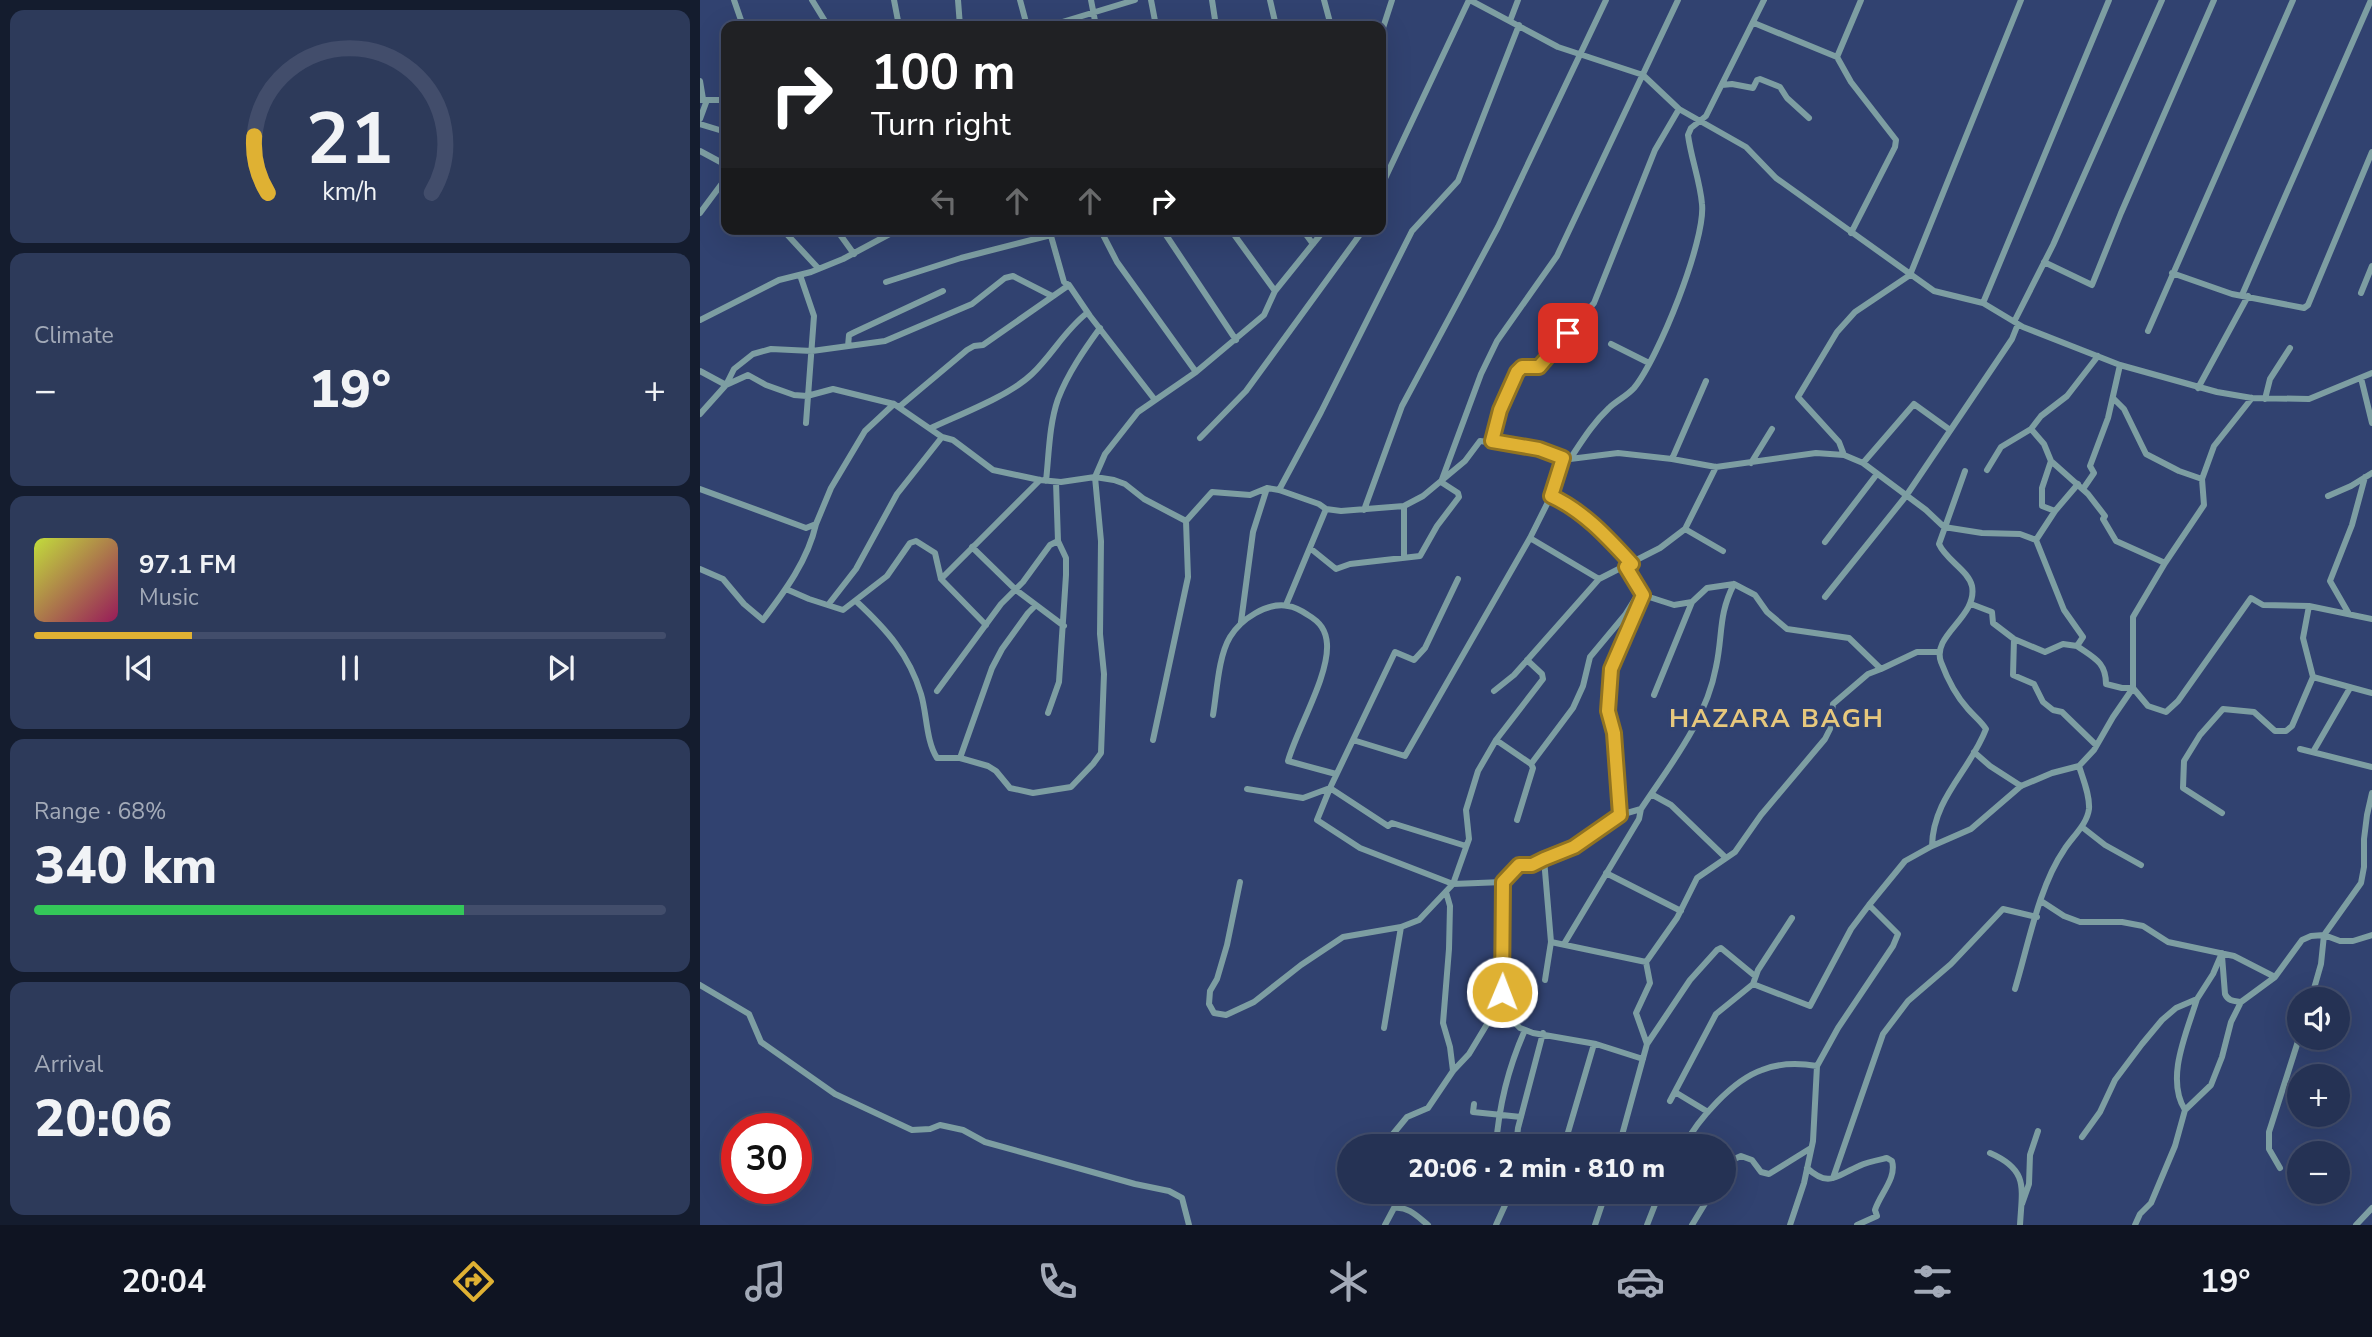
<!DOCTYPE html>
<meta charset="utf-8">
<style>
:root{--surface:#253254;--page:#2d3a5a;--text:#f1f3f6;--muted:#a3aab8;--line:#424d6b;--accent:#dfb133}
body{margin:0;font-family:"Nunito Sans",sans-serif;background:var(--page);color:var(--text);height:100vh;display:flex;flex-direction:column;font-size:26px;white-space:nowrap}
*{box-sizing:border-box;margin:0}
p{font-size:23px;color:var(--muted)}
.icon{flex:none;width:38px;height:38px;fill:none;stroke:currentColor;stroke-width:2;stroke-linecap:round;stroke-linejoin:round}
.map{position:relative;flex:1;overflow:hidden}
.side{display:flex;flex-direction:column;gap:10px;padding:10px;background:#141c2e;width:700px}
.side>*{flex:none}
.hud{position:absolute;left:21px;top:21px;width:665px;height:214px;border-radius:14px;box-shadow:0 7px 28px #0002,0 0 0 2px var(--line);background:#202124;color:#fff;overflow:hidden}
.tools{position:absolute;left:1587px;top:987px;display:grid;gap:14px}
.tools a{display:grid;place-items:center;width:63px;height:63px;border-radius:50%;background:var(--surface);box-shadow:0 7px 28px #0002,0 0 0 2px var(--line);font-size:35px}
.speed{position:absolute;left:21px;top:1113px;display:flex;gap:14px;font-size:35px;font-weight:700;text-align:center}
.speed>*{display:grid;place-content:center;width:91px;height:91px;border-radius:50%;background:var(--surface);box-shadow:0 7px 28px #0002,0 0 0 2px var(--line);line-height:1}
.speed .limit{border:10px solid #d22;background:#fff;color:#111}
.pin{position:absolute;display:grid;place-items:center;width:60px;height:60px;color:#fff;margin:-30px;border-radius:14px;box-shadow:0 4px 10px #0006}
.me{position:absolute;width:77px;margin:-38px;rotate:1deg;stroke-linejoin:round;filter:drop-shadow(0 0 5px #0008)}
.turn{display:flex;align-items:center;gap:24px;height:147px;padding:0 35px;font-size:32px}
.turn .icon{width:91px;height:91px;stroke-width:2.5}
.turn b{display:block;font-size:49px;line-height:60px}
.lanes{display:flex;align-items:center;height:66px;padding:0 35px;background:#0003;justify-content:center;gap:35px;direction:ltr}
.lanes .off{opacity:.35}
.big{font-size:52px;font-weight:800;line-height:1.1}
.side .tile{flex:1;display:flex;flex-direction:column;justify-content:center;gap:10px;min-width:0;padding:0 24px;border-radius:14px;background:var(--page)}
.side .dial{align-items:center;gap:0}
.dial svg{height:182px;overflow:visible;fill:none;stroke:var(--line);stroke-width:7;stroke-linecap:round;text-anchor:middle}
.dial text{fill:var(--text);stroke:none}
.song{display:flex;align-items:center;gap:21px}
.cover{width:84px;height:84px;border-radius:10px;background:linear-gradient(135deg,hsl(70 70% 55%),hsl(330 70% 35%))}
.played{height:7px;border-radius:4px;background:linear-gradient(90deg,var(--accent) 25%,var(--line) 25%)}
.keys{display:flex;justify-content:space-around;direction:ltr}
.heat{display:flex;justify-content:space-between;align-items:center;font-size:38px;direction:ltr}
.charge{height:10px;border-radius:5px;background:linear-gradient(90deg,#34c759 68%,var(--line) 0)}
.trip{position:absolute;left:637px;top:1134px;width:399px;height:70px;border-radius:35px;background:var(--surface);box-shadow:0 7px 28px #0002,0 0 0 2px var(--line);font-weight:800;line-height:70px;text-align:center}
.tab-bar{display:flex;height:112px;justify-content:space-around;align-items:center;background:#0f1422;color:var(--muted)}
.tab-bar .icon{width:49px;height:49px}
.tab-bar .active{color:var(--accent)}
.tab-bar b{font-size:32px;color:var(--text)}
main{display:flex;flex:1;min-height:0}
.map>svg:first-child{display:block}
</style>
<main>
<section class="side">
<div class="tile dial"><svg viewBox="0 0 100 80">
<path d="M14 69A42 42 0 1 1 86 69"/>
<path d="M14 69A42 42 0 0 1 8 44" stroke="#dfb133"/>
<text x="50" y="56" font-size="32" font-weight="700">21</text>
<text x="50" y="72" font-size="11">km/h</text>
</svg></div>
<div class="tile"><p>Climate</p>
<div class="heat"><a>−</a><b class="big">19°</b><a>+</a></div>
</div>
<div class="tile">
<div class="song"><i class="cover"></i><div><b>97.1 FM</b><p>Music</p></div></div>
<div class="played"></div>
<div class="keys"><svg class="icon" aria-label="previous" viewBox="0 0 24 24"><path d="M18 5L8 12l10 7zM5 5v14"/></svg><svg class="icon" aria-label="pause" viewBox="0 0 24 24"><path d="M8 5v14M16 5v14"/></svg><svg class="icon" aria-label="next" viewBox="0 0 24 24"><path d="M6 5l10 7-10 7zM19 5v14"/></svg></div>
</div>
<div class="tile"><p>Range · 68%</p><b class="big">340 km</b><div class="charge"></div></div>
<div class="tile"><p>Arrival</p><b class="big">20:06</b></div>
</section>
<div class="map">
<svg width="1672" height="1225" viewBox="0 0 1672 1225">
<rect width="100%" height="100%" fill="#314270"/>
<g fill="none" stroke-linecap="round" stroke-linejoin="round">
<path stroke="#7d9ea2" stroke-width="6" d="M34,0L43,26
M112,0L128,26
M194,0L199,26
M258,0L260,26
M320,0L327,26
M391,0L396,26
M451,0L456,26
M512,0L516,26
M570,0L576,26
M624,0L631,26
M770,0L858,47L943,75L979,109L1046,147L1076,178L1234,291L1283,303L1323,327L1420,365L1517,392L1552,398L1609,399L1672,373
M810,21L818,0
M1054,23L1137,57L1151,82L1196,140L1195,147L1151,233
M349,26L435,0
M681,34L692,0
M1137,57L1161,0
M0,81L3,99
M1022,85L1032,84L1053,88L1057,80L1060,79L1080,87L1087,98L1109,118
M0,100H26
M0,119L7,100
M0,124L26,132
M0,151L26,165
M681,187L769,0
M0,213L26,178
M82,229L118,268
M136,229L154,254
M258,229L261,234L278,229
M349,229L364,282L369,285L390,316L455,400
M400,229L417,262L496,372
M462,229L536,340
M530,229L575,291
M602,229L613,244
M1344,262L1392,285L1421,213L1514,0
M1472,273L1532,294L1604,308L1608,305L1672,152
M100,275L114,316L106,423
M186,282L261,258L351,235
M1661,293L1672,266
M1542,295L1671,0
M1283,303L1409,0
M0,320L79,280L111,272L143,259L199,229
M1315,320L1353,245L1462,0
M1448,331L1593,0
M911,344L949,363
M148,346L149,335L155,332L243,291
M0,371L26,385
M1661,378L1672,423
M26,385L48,375L66,385L94,395L107,396L133,389L194,404L242,437L253,440L293,470L340,480L361,482L395,477L414,480L425,484L444,499L486,521
M1498,388L1548,296
M1413,398L1424,409L1446,454L1479,471L1502,479
M1565,399L1570,379L1590,348
M199,407L267,350L274,346L283,345L369,285
M0,414L26,385L34,369L53,354L71,349L112,351L185,341L272,304L305,278L313,276L352,296
M231,428C261,414 309,396 332,374C352,355 365,330 387,313
M1331,429L1344,444L1351,461L1342,488V506L1355,511L1336,540
M500,438L546,391L664,229
M792,441L800,409L817,372L822,367H839L894,303L955,150L979,109
M1144,455L1139,442L1098,397L1137,332L1155,312L1210,275L1321,0
M870,459C882,441 893,423 909,408C916,401 927,396 934,388C958,359 1006,240 1002,204C1000,181 991,158 988,135L991,128L1006,116L1064,0
M972,459L1006,381
M1351,461L1388,494L1405,516L1403,519L1416,541L1465,563
M1051,463L1072,429
M1163,463L1214,404L1250,430
M1287,470L1301,447L1331,429L1341,416L1367,396L1398,356
M1265,471L1239,544C1246,560 1268,570 1272,586C1278,617 1231,635 1241,662C1247,678 1257,697 1268,709C1274,716 1281,721 1286,729C1270,771 1233,798 1232,846L1271,829L1321,786L1352,773L1379,766L1394,750L1413,717L1433,688V617L1465,563L1504,505L1502,479L1514,446L1552,398
M346,481C349,454 349,425 358,399C368,373 384,350 400,328
M0,489L106,528L116,524L131,488L165,431L194,404
M1383,489L1394,473L1390,466L1408,418L1420,365
M579,490L621,412L712,231L758,181L819,25
M851,496C884,511 908,538 932,564
M1628,496L1651,486L1672,473
M664,510L702,406L798,227L906,0
M1355,511L1378,484
M486,521L512,492L550,495L567,488L579,490L619,504L626,509L641,511L704,506L723,496L765,461L780,441L839,449L870,459L918,453L972,459L1016,467L1116,453L1144,455L1163,463L1226,510L1244,527L1282,533L1320,534L1336,540L1364,610L1383,637L1377,646C1394,658 1406,662 1406,684L1422,688H1433
M985,529L1023,551
M830,538L899,579
M1125,542L1177,474
M272,547L316,590L364,626
M610,548L636,569L650,564L720,556L737,526L759,497L758,493L741,482L781,374L797,341L857,256L978,0
M704,557V506
M926,567L943,595L974,605L992,602
M0,569L23,579L44,604L63,620C85,591 108,560 116,524
M241,579L340,480
M758,579L725,648L714,660L695,652L630,788L617,820L660,848L753,884L769,839L766,810L778,771L796,740L843,679L842,674L827,660
M86,589L109,599L143,610L187,576L210,543L216,541L235,553L241,579L286,625
M1125,597L1206,496L1312,339L1318,324
M156,601C186,629 209,654 221,694C227,714 226,741 237,758H260L288,766L296,771L310,788L333,793L371,787L393,764L401,753L404,674L400,634L401,541L395,477L405,454L438,412L496,372L564,315L575,291L625,229
M1271,604L1292,612L1293,623L1314,639L1345,652L1363,644L1377,646
M128,605L156,569L197,494L242,437
M586,605L626,509
M1609,606L1603,638L1613,677L1672,693
M1649,614L1630,581L1652,525L1665,477
M541,622L553,532L567,488
M1314,639L1313,675L1334,684L1343,702L1353,710L1362,712L1396,745
M1433,688L1448,706L1466,712L1478,701L1551,598L1563,605L1609,606L1672,619
M237,691L301,604L323,582L350,545L358,541
M794,691L814,675L899,579L960,548L985,529L1016,467
M954,695L992,602L1007,588L1034,584L1055,595L1067,612L1087,629L1149,638L1181,669L1217,652H1239
M348,713L359,682L366,575V558L358,541L356,482
M513,715C517,692 518,657 530,637C541,619 567,602 588,606C596,607 602,611 608,615C620,622 626,630 627,644C629,676 597,729 588,761L636,774
M453,740L488,577L486,521
M653,740L705,756L830,538L851,496L863,458
M796,740L831,764L833,768L817,820
M1600,749L1672,767
M1274,752L1290,766L1321,786
M1613,752L1650,688
M260,758L292,668L302,649L328,613L335,606
M831,764L873,708L883,686L890,657L925,615L940,591
M547,789L603,798L630,788L688,826L692,823L766,846
M951,794L971,805L1026,858
M1522,813L1483,788L1484,761L1500,735L1523,709L1554,712L1575,731H1586L1592,726L1613,677
M920,815L914,733L908,711L911,669L943,595
M1382,827L1405,845L1441,865
M844,859L851,942L845,980
M906,873L981,911
M540,882L527,945L517,979L510,991L509,1004L514,1013L526,1015L554,1002L601,965L643,937L701,927L719,920L753,884L803,882L819,865H832L874,847L920,815L941,809C970,765 1006,721 1016,667C1023,635 1018,615 1034,584
M746,892L750,906L749,949L743,1023L750,1047L753,1071
M1341,901L1364,916L1380,922H1422L1443,926L1468,942L1534,956L1575,977
M851,942L946,962
M864,944L939,819L941,809
M1522,956L1525,994C1528,1001 1534,1001 1541,1002
M1053,984L1110,1006L1151,929L1169,905L1205,861L1232,846
M0,985L49,1014L61,1042L135,1094L212,1130L230,1129L240,1125L263,1130L285,1142L435,1184L469,1191L482,1198L489,1225
M1315,989C1328,946 1339,886 1364,850C1372,837 1387,825 1389,809C1390,795 1383,779 1379,766
M1611,999L1621,964L1624,935L1661,883L1664,867V839L1667,815L1672,793
M798,1006L820,1028L833,1033L896,1044L943,1059
M684,1028L701,927
M947,1044L936,1013L950,983L946,962L977,918L997,878L1035,852L1061,815L1125,739L1130,729L1133,704L1168,674L1181,669
M975,1092L1008,1112
M970,1101L1016,1014L1053,984L1058,970L1092,918
M774,1104L773,1112L821,1117
M1485,1110C1465,1078 1487,1032 1497,999
M1382,1137L1400,1112L1415,1080L1442,1044L1462,1020L1476,1008L1497,999L1513,974L1522,953
M683,1146L707,1117L728,1108L753,1071L769,1054L798,1006L801,992L803,882
M796,1146C799,1104 808,1068 825,1030
M816,1146L818,1128L843,1033
M864,1146L894,1044
M919,1146L947,1044L990,980L1017,950L1021,948L1055,976
M984,1146C998,1119 1033,1080 1062,1070C1079,1063 1099,1063 1117,1066
M1290,1153C1329,1170 1322,1188 1320,1225
M1107,1168C1129,1188 1136,1176 1159,1166C1167,1162 1178,1160 1187,1158L1192,1161C1197,1178 1180,1194 1175,1210L1177,1216L1157,1225
M1580,1168L1569,1149V1132L1600,1035
M1024,1172L1032,1160L1041,1156L1052,1160L1061,1172L1069,1174L1111,1148
M1133,1178L1183,1034L1208,1001L1251,964L1303,909L1337,917
M835,1192H847
M1322,1204L1329,1184L1330,1155L1338,1131
M685,1225L694,1208C708,1206 718,1217 728,1225
M796,1225L811,1192
M895,1225L906,1192
M947,1225L956,1202L962,1192
M992,1225L1012,1192
M1090,1225L1104,1183L1113,1141L1117,1066L1138,1028L1193,946L1198,934L1169,905
M1435,1225L1440,1214L1451,1203L1475,1146L1485,1110L1511,1085L1522,1057L1531,1022L1541,1002L1575,977L1602,940L1611,936L1624,935L1640,941H1653L1672,935
M1656,1225L1672,1208"/>
</g>
<g fill="none" stroke-linecap="round" stroke-linejoin="round">
<defs>
<path id="route" d="M802,992L803,882L819,865H832L844,859L874,847L920,815L914,733L908,711L911,669L943,595L926,567L932,564C908,538 884,511 851,496L863,458L839,449L792,441L800,410L817,372L822,367H839L868,333"/>
</defs>
<use href="#route" stroke="#917321" stroke-width="18"/>
<use href="#route" stroke="#dfb133" stroke-width="12"/>
</g>
<g text-anchor="middle" stroke-width="7" stroke-linejoin="round" paint-order="stroke">
<g font-size="26" font-weight="bold" letter-spacing="2" fill="#e7c87d" stroke="#314270">
<text x="1077" y="727">HAZARA BAGH</text>
</g>
</g>
</svg>
<div class="tools">
<a><svg class="icon" aria-label="sound" viewBox="0 0 24 24"><path d="M4 9h4l5-4v14l-5-4H4zM17 9q2 3 0 6"/></svg></a>
<a>+</a>
<a>−</a>
</div>
<div class="speed"><div class="limit">30</div></div>
<div class="pin" style="left:868px;top:333px;background:#d93025"><svg class="icon" aria-label="arrive" viewBox="0 0 24 24"><path d="M6 21V4h12l-3 4 3 4H6"/></svg></div>
<svg class="me" style="left:802px;top:992px" viewBox="-20 -20 40 40"><circle r="17" fill="#dfb133" stroke="#fff" stroke-width="3"/><path d="M0-11L8 9 0 5-8 9z" fill="#fff"/></svg>
<div class="trip">20:06 · 2 min · 810 m</div>
<div class="hud">
<div class="turn"><svg class="icon" aria-label="right" viewBox="0 0 24 24"><path d="M7 20v-9h11M14 6l5 5-5 5"/></svg><div><b>100 m</b>Turn right</div></div>
<div class="lanes"><svg class="icon off" aria-label="left" viewBox="0 0 24 24"><path d="M17 20v-9H6M10 6l-5 5 5 5"/></svg><svg class="icon off" aria-label="ahead" viewBox="0 0 24 24"><path d="M12 20V5M6 11l6-6 6 6"/></svg><svg class="icon off" aria-label="ahead" viewBox="0 0 24 24"><path d="M12 20V5M6 11l6-6 6 6"/></svg><svg class="icon" aria-label="right" viewBox="0 0 24 24"><path d="M7 20v-9h11M14 6l5 5-5 5"/></svg></div>
</div>
</div>
</main>
<nav class="tab-bar">
<b>20:04</b>
<svg class="icon active" aria-label="directions" viewBox="0 0 24 24"><path d="M12 3l9 9-9 9-9-9zM9 14v-3h6M13 9l2 2-2 2"/></svg>
<svg class="icon" aria-label="music" viewBox="0 0 24 24"><path d="M9 18V5l10-2v13"/><circle cx="6" cy="18" r="3"/><circle cx="16" cy="16" r="3"/></svg>
<svg class="icon" aria-label="phone" viewBox="0 0 24 24"><path d="M5 4h4l2 5-3 2q2 4 5 5l2-3 5 2v4C11 20 4 13 5 4z"/></svg>
<svg class="icon" aria-label="climate" viewBox="0 0 24 24"><path d="M12 3v18M4 7l16 10M4 17L20 7"/></svg>
<svg class="icon" aria-label="car" viewBox="0 0 24 24"><path d="M5 17H2v-5l4-1 3-4h7l3 4 3 1v5h-3M9 17h6M6 11h13"/><circle cx="7" cy="17" r="2"/><circle cx="17" cy="17" r="2"/></svg>
<svg class="icon" aria-label="filters" viewBox="0 0 24 24"><path d="M4 7h16M4 17h16"/><circle cx="9" cy="7" r="2"/><circle cx="15" cy="17" r="2"/></svg>
<b>19°</b>
</nav>
